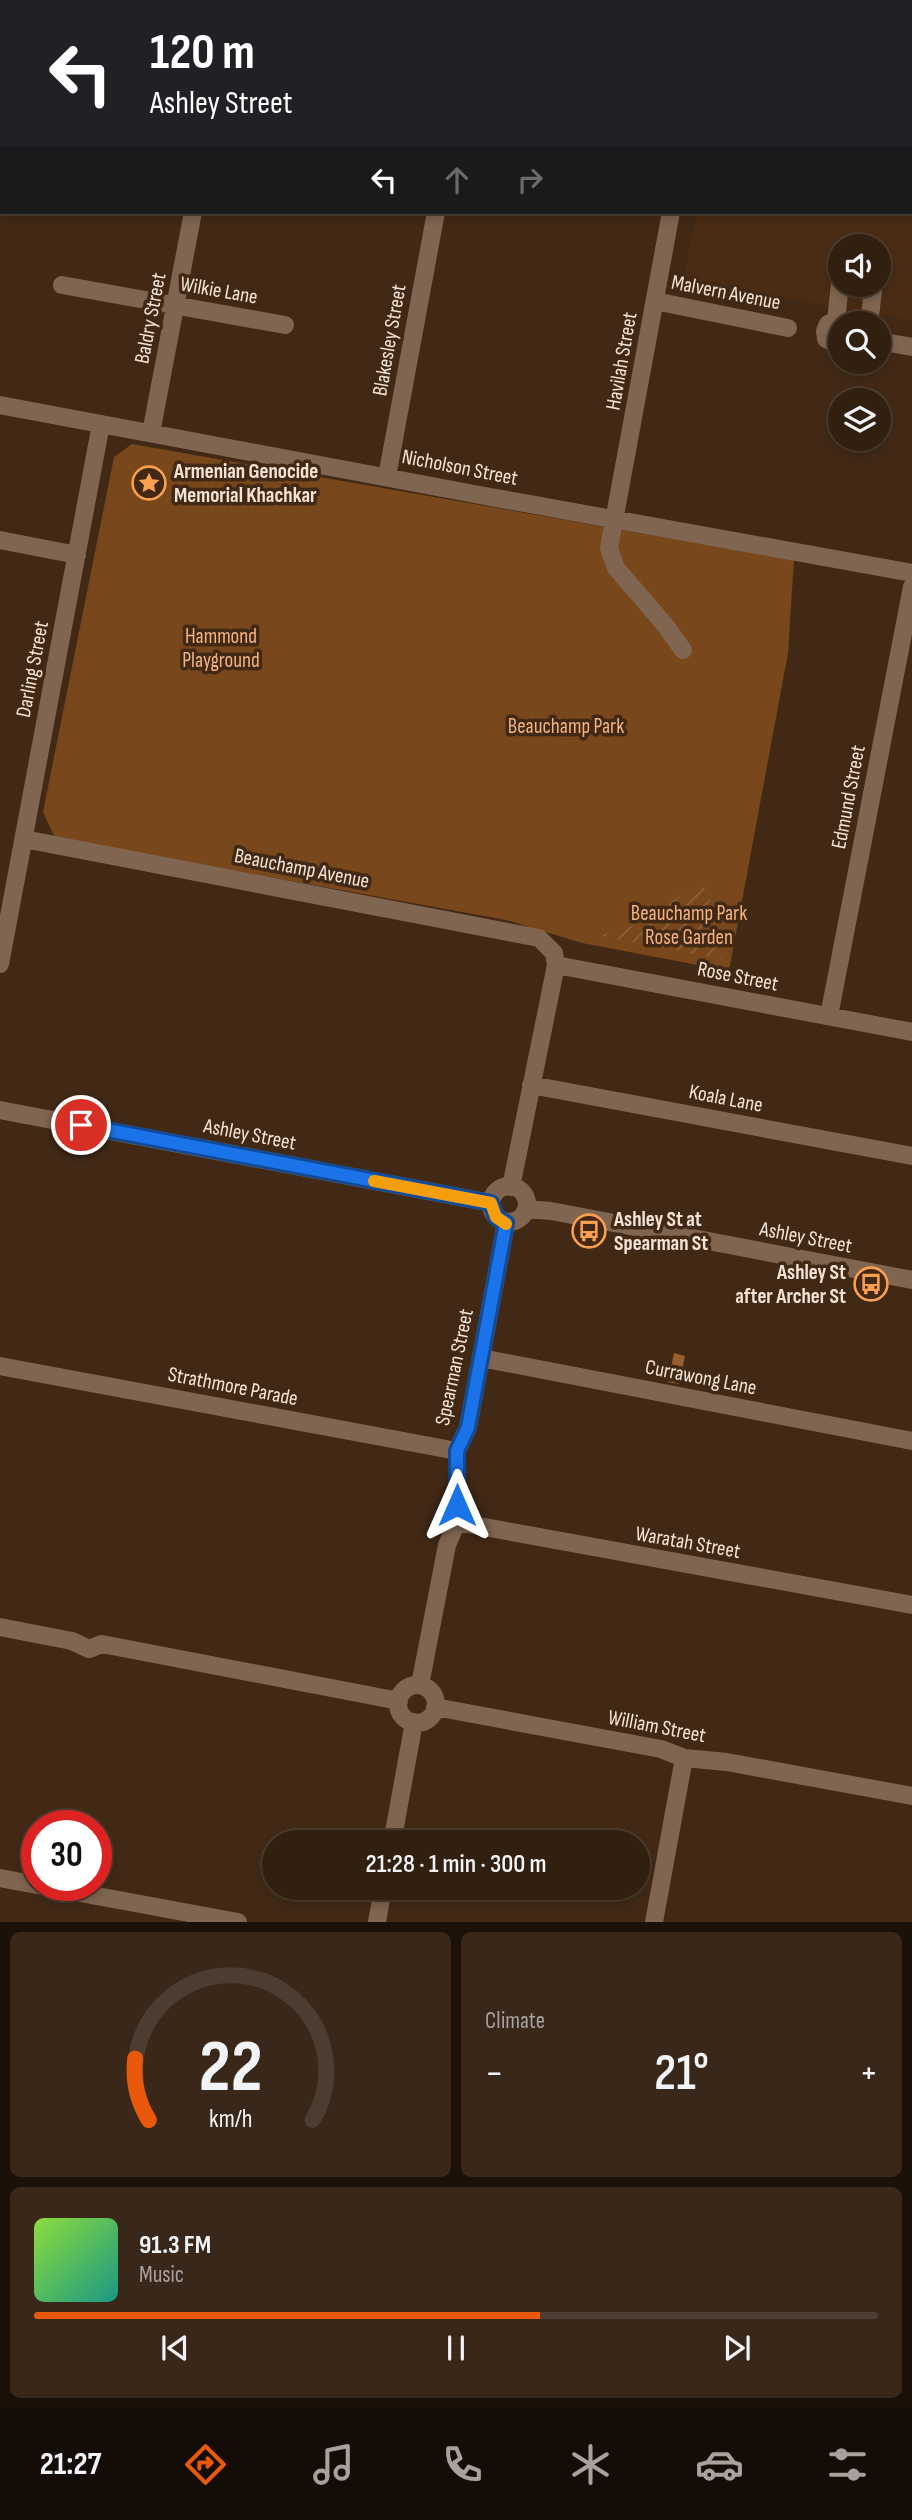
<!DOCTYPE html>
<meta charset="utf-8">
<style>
:root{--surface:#311f10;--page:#392719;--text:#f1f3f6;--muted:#a8a29f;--line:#4c3d30;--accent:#ea580c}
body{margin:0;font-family:"Sofia Sans Condensed",sans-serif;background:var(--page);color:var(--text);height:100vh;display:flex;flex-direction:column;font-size:26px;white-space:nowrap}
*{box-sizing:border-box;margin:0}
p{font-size:23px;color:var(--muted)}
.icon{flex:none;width:38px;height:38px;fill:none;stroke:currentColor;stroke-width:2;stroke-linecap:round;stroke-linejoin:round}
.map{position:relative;height:1922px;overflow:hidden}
.panel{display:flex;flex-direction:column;gap:10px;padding:10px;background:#1b1109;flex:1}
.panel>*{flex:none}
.hud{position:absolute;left:0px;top:0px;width:914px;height:214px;box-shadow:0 4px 10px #0003,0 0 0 2px var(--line);background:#202124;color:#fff;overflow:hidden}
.controls{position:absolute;left:828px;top:234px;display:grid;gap:14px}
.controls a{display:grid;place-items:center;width:63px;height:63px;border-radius:50%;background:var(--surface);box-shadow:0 4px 10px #0003,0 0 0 2px var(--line);font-size:35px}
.speed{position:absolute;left:21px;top:1810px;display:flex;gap:14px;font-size:35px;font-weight:700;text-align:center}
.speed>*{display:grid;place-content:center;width:91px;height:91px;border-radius:50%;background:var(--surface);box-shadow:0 4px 10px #0003,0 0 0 2px var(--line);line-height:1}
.speed .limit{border:10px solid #d22;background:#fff;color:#111}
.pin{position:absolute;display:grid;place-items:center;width:60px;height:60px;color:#fff;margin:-30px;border:4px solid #fff;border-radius:50%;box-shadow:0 2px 7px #0007}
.me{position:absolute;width:77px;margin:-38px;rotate:0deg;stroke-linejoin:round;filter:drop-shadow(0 0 5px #0008)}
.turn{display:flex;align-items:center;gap:24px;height:147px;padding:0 35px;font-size:32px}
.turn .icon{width:91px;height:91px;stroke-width:2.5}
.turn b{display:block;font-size:49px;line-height:60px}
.lanes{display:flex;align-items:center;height:66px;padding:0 35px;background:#0003;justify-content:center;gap:35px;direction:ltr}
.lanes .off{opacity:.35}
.big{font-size:52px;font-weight:600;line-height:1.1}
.panel .tile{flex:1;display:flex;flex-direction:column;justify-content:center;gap:10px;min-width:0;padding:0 24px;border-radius:10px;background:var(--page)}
.panel .dial{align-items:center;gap:0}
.dial svg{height:182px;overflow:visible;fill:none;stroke:var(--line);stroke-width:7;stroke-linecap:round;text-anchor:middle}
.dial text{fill:var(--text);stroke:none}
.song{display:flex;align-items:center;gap:21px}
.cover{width:84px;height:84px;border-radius:10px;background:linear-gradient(135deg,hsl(90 70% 55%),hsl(170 70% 35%))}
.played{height:7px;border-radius:4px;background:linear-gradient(90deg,var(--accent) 60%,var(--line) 60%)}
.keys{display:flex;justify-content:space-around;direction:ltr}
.heat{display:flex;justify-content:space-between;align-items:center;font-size:38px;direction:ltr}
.panel .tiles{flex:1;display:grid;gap:10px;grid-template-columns:1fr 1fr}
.tile:last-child{grid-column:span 2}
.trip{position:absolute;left:262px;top:1830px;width:388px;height:70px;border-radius:35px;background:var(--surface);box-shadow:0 4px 10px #0003,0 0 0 2px var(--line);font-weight:600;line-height:70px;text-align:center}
.tabs{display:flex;height:112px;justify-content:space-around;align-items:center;background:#140c06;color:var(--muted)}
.tabs .icon{width:49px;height:49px}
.tabs .on{color:var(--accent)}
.tabs b{font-size:32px;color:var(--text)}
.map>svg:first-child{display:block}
</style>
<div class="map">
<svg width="912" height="1922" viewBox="0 0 912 1922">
<defs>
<pattern id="garden-furrows" width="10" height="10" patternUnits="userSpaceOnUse" patternTransform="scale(1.75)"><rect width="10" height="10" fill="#78471b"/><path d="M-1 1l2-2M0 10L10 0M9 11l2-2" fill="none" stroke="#8c613b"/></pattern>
</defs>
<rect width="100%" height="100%" fill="#412916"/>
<path fill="#4a2c14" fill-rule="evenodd" d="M738,0H912V321L683,279L697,212H912V2H738ZM840,247H878V285H840Z"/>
<path fill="#78471b" d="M132,444L794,560L788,653L729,971L582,943L506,920L55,838L43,812L114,457Z"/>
<path fill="url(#garden-furrows)" d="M701,880L712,904L722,959L595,935C643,930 665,906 701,880Z"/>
<path fill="#9a5f2c" d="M674,1353L685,1356L679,1384L668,1382Z"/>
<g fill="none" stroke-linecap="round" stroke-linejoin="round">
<path stroke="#806550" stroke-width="18" d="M232,2L233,0
M475,2V0
M709,2V0
M671,212L609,548L616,568L665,625L683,650
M62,285L285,325
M655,301L788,328
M836,321L840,284
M869,324L873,291
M878,341L912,347
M840,346L826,339L825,331L828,324L836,321L842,324
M0,405L485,496L912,573
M151,433L193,212
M387,477L436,212
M0,540L77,555
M24,839L539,938L554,953L556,965L511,1187
M0,964L101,424
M556,965L912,1032
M829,1016L912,587
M531,1085L912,1156
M0,1110L491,1203
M491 1204a18 18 0 1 1 36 0a18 18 0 1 1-36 0Z
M526,1209L551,1211L912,1280
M481,1358L912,1441
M0,1366L457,1451
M457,1522L912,1605
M0,1627L72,1641L89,1649L102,1644L399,1701
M420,1685L447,1545L457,1522V1451L468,1427L506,1223
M398 1704a19 19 0 1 1 38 0a19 19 0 1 1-38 0Z
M435,1707L661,1749L684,1758L727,1762L912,1796
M392,1843L414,1722
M0,1878L238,1922
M377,1922L383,1888
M654,1922L684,1758"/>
</g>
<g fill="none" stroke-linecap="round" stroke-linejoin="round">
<defs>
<path id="route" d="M81,1125L491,1203L496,1217L506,1223L468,1427L457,1451V1505"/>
</defs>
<use href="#route" stroke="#114b97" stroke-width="18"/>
<use href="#route" stroke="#1a73e8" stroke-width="12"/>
<path stroke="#f59e0b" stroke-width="12" d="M374,1181L491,1203L496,1217L506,1224"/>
</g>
<defs>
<symbol id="sight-ring" viewBox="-11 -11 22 22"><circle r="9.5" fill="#412916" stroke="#fa9f4f" stroke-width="1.5"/><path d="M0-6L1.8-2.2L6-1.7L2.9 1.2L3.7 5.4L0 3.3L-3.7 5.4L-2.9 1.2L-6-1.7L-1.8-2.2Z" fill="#fa9f4f"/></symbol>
<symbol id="bus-ring" viewBox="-11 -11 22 22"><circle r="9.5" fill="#412916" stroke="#fa9f4f" stroke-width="1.5"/><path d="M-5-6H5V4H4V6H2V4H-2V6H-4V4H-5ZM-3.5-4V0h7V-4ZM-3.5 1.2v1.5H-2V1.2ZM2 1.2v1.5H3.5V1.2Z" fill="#fa9f4f"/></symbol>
</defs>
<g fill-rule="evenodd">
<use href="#sight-ring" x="130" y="464" width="38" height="38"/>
<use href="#bus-ring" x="570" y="1212" width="38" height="38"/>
<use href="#bus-ring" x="852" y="1265" width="38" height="38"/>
</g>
<g text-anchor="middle" stroke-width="7" stroke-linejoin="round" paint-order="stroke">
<g font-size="21" fill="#f4e4d8" stroke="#412916">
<text transform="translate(219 290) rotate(10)" y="7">Wilkie Lane</text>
<text transform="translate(726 292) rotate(11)" y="7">Malvern Avenue</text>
<text transform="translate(150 318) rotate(-79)" y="7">Baldry Street</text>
<text transform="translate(389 340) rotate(-80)" y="7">Blakesley Street</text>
<text transform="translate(621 361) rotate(-80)" y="7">Havilah Street</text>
<text transform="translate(460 467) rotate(11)" y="7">Nicholson Street</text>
<text transform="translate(32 669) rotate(-79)" y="7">Darling Street</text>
<text transform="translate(848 797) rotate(-79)" y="7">Edmund Street</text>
<text transform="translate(302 868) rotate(11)" y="7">Beauchamp Avenue</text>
<text transform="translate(738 976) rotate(11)" y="7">Rose Street</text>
<text transform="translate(726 1098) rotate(11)" y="7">Koala Lane</text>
<text transform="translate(250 1134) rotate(11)" y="7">Ashley Street</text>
<text transform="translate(806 1237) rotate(11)" y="7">Ashley Street</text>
<text transform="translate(454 1367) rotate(-78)" y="7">Spearman Street</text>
<text transform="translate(701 1377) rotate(11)" y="7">Currawong Lane</text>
<text transform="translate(233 1386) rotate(11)" y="7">Strathmore Parade</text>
<text transform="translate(688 1542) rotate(10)" y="7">Waratah Street</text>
<text transform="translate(657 1726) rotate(11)" y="7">William Street</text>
</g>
<g font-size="21" font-weight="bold" fill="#f4e4d8" stroke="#412916" text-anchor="start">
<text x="174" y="478">Armenian Genocide<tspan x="174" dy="24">Memorial Khachkar</tspan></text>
<text x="614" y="1226">Ashley St at<tspan x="614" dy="24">Spearman St</tspan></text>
<text x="846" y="1279" text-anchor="end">Ashley St<tspan x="846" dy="24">after Archer St</tspan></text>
</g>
<g font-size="21" fill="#f6b37e" stroke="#412916">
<text x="221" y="643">Hammond<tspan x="221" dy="24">Playground</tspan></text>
<text x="566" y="733">Beauchamp Park</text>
<text x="689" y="920">Beauchamp Park<tspan x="689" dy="24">Rose Garden</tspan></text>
</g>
</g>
</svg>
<div class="controls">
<a><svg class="icon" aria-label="sound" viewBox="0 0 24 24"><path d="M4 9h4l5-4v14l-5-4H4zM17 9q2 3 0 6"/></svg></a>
<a><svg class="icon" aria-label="search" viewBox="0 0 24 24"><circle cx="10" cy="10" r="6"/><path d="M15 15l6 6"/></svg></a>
<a><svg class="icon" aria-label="layers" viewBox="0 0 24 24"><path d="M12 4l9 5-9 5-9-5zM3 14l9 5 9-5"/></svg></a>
</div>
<div class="speed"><div class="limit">30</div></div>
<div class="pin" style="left:81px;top:1125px;background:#d93025"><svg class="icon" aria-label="arrive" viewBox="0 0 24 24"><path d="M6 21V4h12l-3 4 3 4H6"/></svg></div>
<svg class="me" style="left:457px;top:1505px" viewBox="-20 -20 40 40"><path d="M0-17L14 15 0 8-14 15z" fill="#1a73e8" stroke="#fff" stroke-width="4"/></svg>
<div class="trip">21:28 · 1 min · 300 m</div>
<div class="hud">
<div class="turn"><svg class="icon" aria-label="left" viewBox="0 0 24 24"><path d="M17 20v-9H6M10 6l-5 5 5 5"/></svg><div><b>120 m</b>Ashley Street</div></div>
<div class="lanes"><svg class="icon" aria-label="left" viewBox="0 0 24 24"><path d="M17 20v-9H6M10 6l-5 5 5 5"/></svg><svg class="icon off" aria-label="ahead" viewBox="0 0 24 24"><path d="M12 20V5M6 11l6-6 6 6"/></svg><svg class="icon off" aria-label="right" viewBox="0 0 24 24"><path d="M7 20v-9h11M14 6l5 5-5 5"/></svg></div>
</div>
</div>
<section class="panel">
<div class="tiles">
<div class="tile dial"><svg viewBox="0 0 100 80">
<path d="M14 69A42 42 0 1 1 86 69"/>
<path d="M14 69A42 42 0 0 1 8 42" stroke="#ea580c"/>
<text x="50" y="56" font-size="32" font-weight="700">22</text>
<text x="50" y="72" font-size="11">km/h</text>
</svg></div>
<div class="tile"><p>Climate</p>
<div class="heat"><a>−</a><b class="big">21°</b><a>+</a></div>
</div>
<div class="tile">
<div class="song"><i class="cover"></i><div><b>91.3 FM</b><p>Music</p></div></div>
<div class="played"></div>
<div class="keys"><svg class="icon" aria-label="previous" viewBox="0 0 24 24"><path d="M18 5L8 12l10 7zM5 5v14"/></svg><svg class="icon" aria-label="pause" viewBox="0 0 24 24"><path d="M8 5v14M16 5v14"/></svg><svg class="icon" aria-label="next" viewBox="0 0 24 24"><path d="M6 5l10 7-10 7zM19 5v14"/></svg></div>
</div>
</div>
</section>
<nav class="tabs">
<b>21:27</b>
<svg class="icon on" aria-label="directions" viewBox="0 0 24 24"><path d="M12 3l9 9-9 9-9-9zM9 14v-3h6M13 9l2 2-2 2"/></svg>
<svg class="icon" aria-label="music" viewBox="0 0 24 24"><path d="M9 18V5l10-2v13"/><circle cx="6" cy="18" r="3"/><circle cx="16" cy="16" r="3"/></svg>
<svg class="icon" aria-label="phone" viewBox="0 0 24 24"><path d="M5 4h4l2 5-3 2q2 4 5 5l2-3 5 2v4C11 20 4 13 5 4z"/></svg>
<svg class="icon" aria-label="climate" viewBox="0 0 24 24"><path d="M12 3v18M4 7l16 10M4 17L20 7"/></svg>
<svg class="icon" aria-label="car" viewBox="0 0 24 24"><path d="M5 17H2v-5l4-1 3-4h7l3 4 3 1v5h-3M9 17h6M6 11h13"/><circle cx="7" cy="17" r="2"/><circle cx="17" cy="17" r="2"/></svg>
<svg class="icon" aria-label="filters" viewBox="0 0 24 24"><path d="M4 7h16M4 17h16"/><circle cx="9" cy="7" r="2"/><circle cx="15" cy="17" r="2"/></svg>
</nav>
